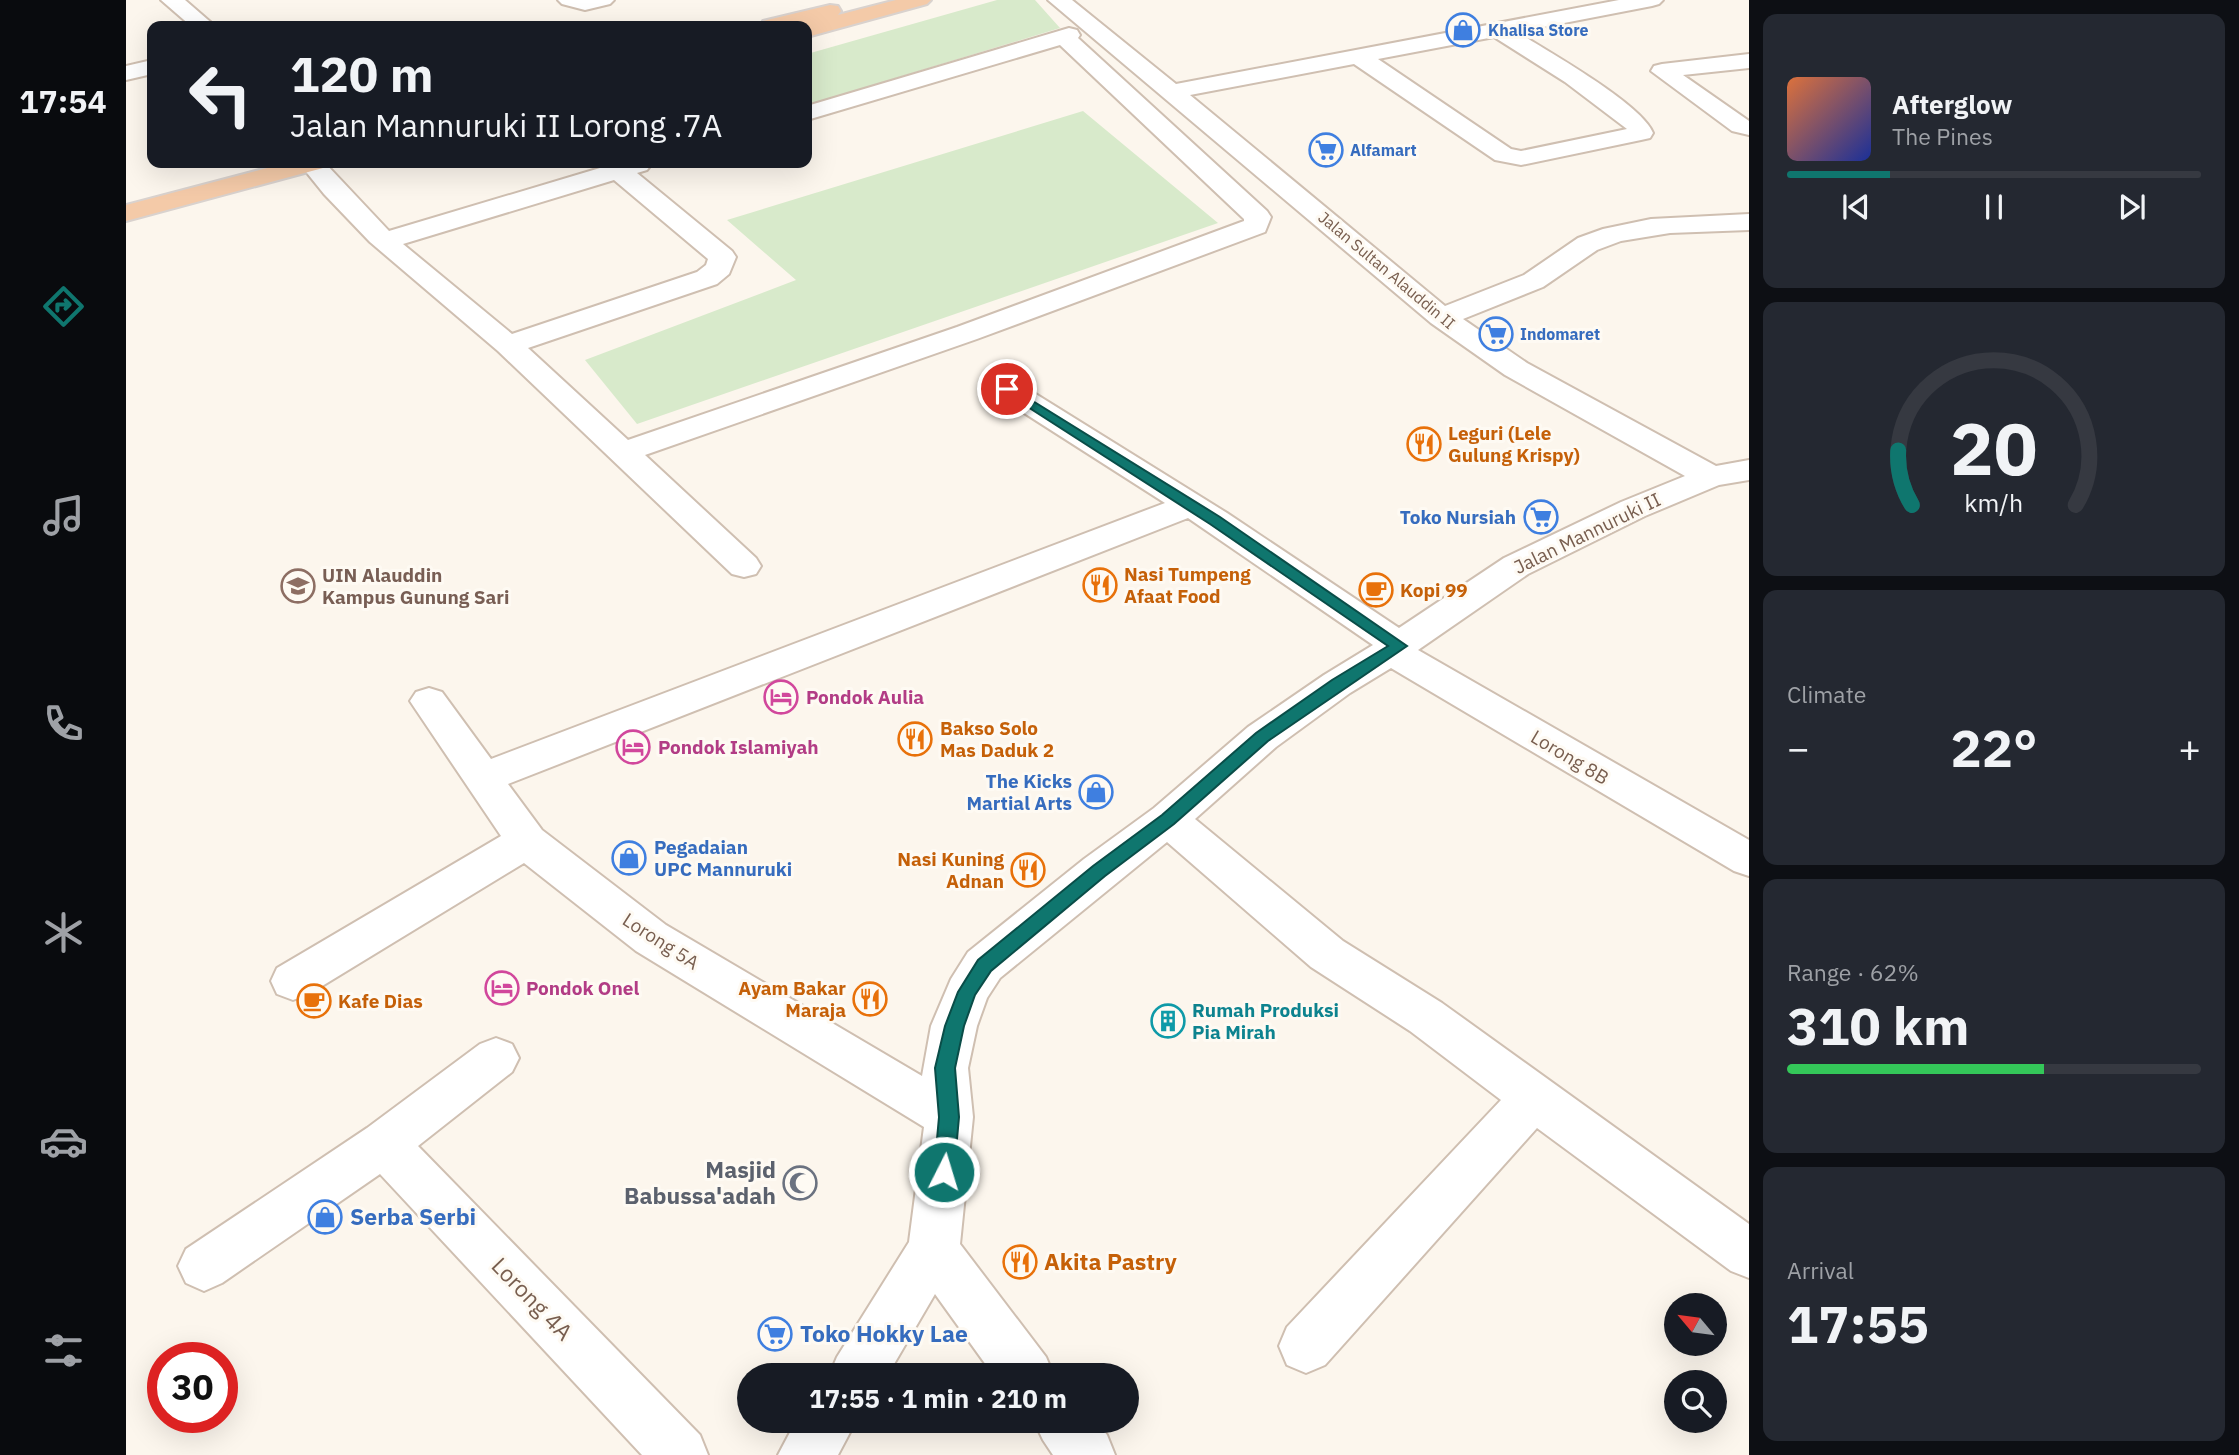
<!DOCTYPE html>
<meta charset="utf-8">
<style>
:root{--surface:#171b24;--page:#242831;--text:#f1f3f6;--muted:#9ea1a6;--line:#363941;--accent:#0f766e}
body{margin:0;font-family:"IBM Plex Sans",sans-serif;background:var(--page);color:var(--text);height:100vh;display:flex;flex-direction:column;font-size:26px;white-space:nowrap}
*{box-sizing:border-box;margin:0}
p{font-size:23px;color:var(--muted)}
.icon{flex:none;width:38px;height:38px;fill:none;stroke:currentColor;stroke-width:2;stroke-linecap:round;stroke-linejoin:round}
.map{position:relative;flex:1;overflow:hidden}
.details{display:flex;flex-direction:column;gap:14px;padding:14px;background:#0d0f14;width:490px}
.details>*{flex:none}
.top-card{position:absolute;left:21px;top:21px;width:665px;height:147px;border-radius:14px;box-shadow:0 7px 28px #0002;background:#171b24;color:var(--text);overflow:hidden}
.needle{width:46px;rotate:299deg}
.buttons{position:absolute;left:1538px;top:1293px;display:grid;gap:14px}
.buttons a{display:grid;place-items:center;width:63px;height:63px;border-radius:50%;background:var(--surface);box-shadow:0 7px 28px #0002;font-size:35px}
.speed{position:absolute;left:21px;top:1342px;display:flex;gap:14px;font-size:35px;font-weight:700;text-align:center}
.speed>*{display:grid;place-content:center;width:91px;height:91px;border-radius:50%;background:var(--surface);box-shadow:0 7px 28px #0002;line-height:1}
.speed .limit{border:10px solid #d22;background:#fff;color:#111}
.pin{position:absolute;display:grid;place-items:center;width:60px;height:60px;color:#fff;margin:-30px;border:4px solid #fff;border-radius:50%;box-shadow:0 2px 7px #0007}
.me{position:absolute;width:77px;margin:-38px;rotate:5deg;stroke-linejoin:round;filter:drop-shadow(0 0 5px #0008)}
.turn{display:flex;align-items:center;gap:24px;height:147px;padding:0 28px;font-size:32px}
.turn .icon{width:91px;height:91px;stroke-width:2.5}
.turn b{display:block;font-size:49px;line-height:60px}
.big{font-size:52px;font-weight:700;line-height:1.1}
.details .card{flex:1;display:flex;flex-direction:column;justify-content:center;gap:10px;min-width:0;padding:0 24px;border-radius:14px;background:var(--page)}
.details .dial{align-items:center;gap:0}
.dial svg{height:182px;overflow:visible;fill:none;stroke:var(--line);stroke-width:7;stroke-linecap:round;text-anchor:middle}
.dial text{fill:var(--text);stroke:none}
.song{display:flex;align-items:center;gap:21px}
.cover{width:84px;height:84px;border-radius:10px;background:linear-gradient(135deg,hsl(20 70% 55%),hsl(230 70% 35%))}
.played{height:7px;border-radius:4px;background:linear-gradient(90deg,var(--accent) 25%,var(--line) 25%)}
.keys{display:flex;justify-content:space-around;direction:ltr}
.heat{display:flex;justify-content:space-between;align-items:center;font-size:38px;direction:ltr}
.charge{height:10px;border-radius:5px;background:linear-gradient(90deg,#34c759 62%,var(--line) 0)}
.trip{position:absolute;left:611px;top:1363px;width:402px;height:70px;border-radius:35px;background:var(--surface);box-shadow:0 7px 28px #0002;font-weight:700;line-height:70px;text-align:center}
main{display:flex;flex:1;min-height:0}
.tabs{display:flex;flex-direction:column;width:126px;justify-content:space-around;align-items:center;background:#090b0e;color:var(--muted)}
.tabs .icon{width:49px;height:49px}
.tabs .current{color:var(--accent)}
.tabs b{font-size:32px;color:var(--text)}
.map>svg:first-child{display:block}
</style>
<main>
<nav class="tabs">
<b>17:54</b>
<svg class="icon current" aria-label="directions" viewBox="0 0 24 24"><path d="M12 3l9 9-9 9-9-9zM9 14v-3h6M13 9l2 2-2 2"/></svg>
<svg class="icon" aria-label="music" viewBox="0 0 24 24"><path d="M9 18V5l10-2v13"/><circle cx="6" cy="18" r="3"/><circle cx="16" cy="16" r="3"/></svg>
<svg class="icon" aria-label="phone" viewBox="0 0 24 24"><path d="M5 4h4l2 5-3 2q2 4 5 5l2-3 5 2v4C11 20 4 13 5 4z"/></svg>
<svg class="icon" aria-label="climate" viewBox="0 0 24 24"><path d="M12 3v18M4 7l16 10M4 17L20 7"/></svg>
<svg class="icon" aria-label="car" viewBox="0 0 24 24"><path d="M5 17H2v-5l4-1 3-4h7l3 4 3 1v5h-3M9 17h6M6 11h13"/><circle cx="7" cy="17" r="2"/><circle cx="17" cy="17" r="2"/></svg>
<svg class="icon" aria-label="filters" viewBox="0 0 24 24"><path d="M4 7h16M4 17h16"/><circle cx="9" cy="7" r="2"/><circle cx="15" cy="17" r="2"/></svg>
</nav>
<div class="map">
<svg width="1623" height="1455" viewBox="0 0 1623 1455">
<rect width="100%" height="100%" fill="#fcf6ed"/>
<path fill="#d8eacb" d="M871,0H909L934,28L681,105V54Z
M957,111L1092,223L511,424L459,360L670,280L601,220Z"/>
<g fill="none" stroke-linecap="round" stroke-linejoin="round">
<defs>
<path id="minor" d="M35,0H59L89,26H65Z
M432,0H488L484,4L459,10L436,4Z
M922,0H946L1050,84L1493,0H1537L1533,4L1526,6L1391,32C1421,51 1516,104 1527,133L1524,138L1515,140L1395,165L1369,160L1228,64L1064,95L1319,306L1398,275L1452,238L1477,229L1525,219L1623,214V230L1544,233L1495,241L1471,250L1417,287L1337,319L1401,363L1590,466L1623,460V480L1593,485L1519,516L1402,574L1292,650L1623,840V876L1608,871L1265,668L1224,693L1150,747L1069,819L1217,941L1316,1003L1623,1224V1278L1605,1271L1411,1128L1199,1365L1180,1373L1161,1365L1153,1346L1161,1327L1375,1100L1284,1031L1185,967L1041,842L874,978L861,998L851,1026L842,1068L847,1117L834,1244L920,1357L928,1376H868L809,1294L761,1376H703L711,1357L783,1242L798,1127L510,951L398,863L183,994L167,1000L151,994L145,981L151,968L375,836L290,710L284,701L290,692L303,688L316,692L365,759L1039,503L870,395L866,389L870,383L881,380L892,383L1101,513L1273,628L1378,558L1495,502L1559,476L1379,375L1305,323ZM1368,37L1439,82L1501,129L1395,151L1385,149L1252,59ZM1062,518L1247,645L1198,675L1122,727L1028,808L958,859L842,952L825,979L805,1026L796,1076L540,925L416,830L382,784Z
M943,28L951,30L954,35L952,38L1141,211L1145,217L1139,232L851,339L519,455L630,558L635,566L630,574L618,577L606,574L372,351L244,242L198,194L173,163H199L263,231L474,168L471,163H523L525,165L521,170L511,173L606,251L610,257L603,274L591,284L402,348L502,440L831,327L1118,221V219L934,45L681,120V106ZM488,180L582,259L580,265L571,272L386,334L277,244Z
M1623,54V68L1557,75L1623,121V135L1606,131L1525,71L1528,66L1536,64Z
M26,60V74L0,80V66Z
M370,1038L386,1044L393,1058L386,1072L292,1146L574,1435L582,1455H516L254,1174L96,1283L78,1291L60,1283L52,1266L60,1249L241,1128L354,1044Z
M670,1421H730L712,1455H652Z
M908,1421H970L981,1435L989,1455H927L917,1440Z"/>
<path id="trunk" d="M770,0H805L801,4L681,37V26H673L678,24L634,26L637,21L704,5L712,6L715,11L712,15Z
M160,163H201L197,168L0,221V205Z"/>
</defs>
<use href="#minor" stroke="#cfbfb1" stroke-width="4"/>
<use href="#trunk" stroke="#d9d2ce" stroke-width="4"/>
<use href="#minor" fill="#fff" fill-rule="evenodd"/>
<use href="#trunk" fill="#f4caa8" fill-rule="evenodd"/>
</g>
<path fill="#0f766e" stroke="#0a4d48" stroke-width="2" d="M881,385L1094,517L1281,646L1142,741L1048,824L979,876L865,971L849,995L838,1026L829,1068L833,1117L828,1172L825,1179L818,1182L811,1179L808,1172L813,1117L809,1068L819,1026L832,992L852,960L967,866L1036,815L1130,733L1206,680L1262,646L1084,524L877,391L875,389Z"/>
<defs>
<symbol id="shop-ring" viewBox="-11 -11 22 22"><circle r="9.5" fill="#fefaf3" stroke="#3f7fe0" stroke-width="1.5"/><path d="M-5-2.5h2.3a2.7 3.5 0 0 1 5.4 0H5L5.5 6h-11ZM-1.5-2.5h3a1.5 2.3 0 0 0-3 0Z" fill="#3f7fe0"/></symbol>
<symbol id="supermarket-ring" viewBox="-11 -11 22 22"><circle r="9.5" fill="#fefaf3" stroke="#3f7fe0" stroke-width="1.5"/><path d="M-6-5.5h2.5l.6 2H6L4.5 2H-2.5L-4.4-4H-6ZM-1.5 3.2a1.3 1.3 0 1 0 .1 0ZM3 3.2a1.3 1.3 0 1 0 .1 0Z" fill="#3f7fe0"/></symbol>
<symbol id="restaurant-ring" viewBox="-11 -11 22 22"><circle r="9.5" fill="#fefaf3" stroke="#e8710a" stroke-width="1.5"/><path d="M-5-6h1v4h1v-4h1v4h1v-4h1v5L-1.5 .5V6h-2V.5L-5-1ZM5-6V6H3V1.5H1.5Q1.5-4 5-6Z" fill="#e8710a"/></symbol>
<symbol id="university-ring" viewBox="-11 -11 22 22"><circle r="9.5" fill="#fefaf3" stroke="#8d6e63" stroke-width="1.5"/><path d="M0-5L7-2L0 1L-7-2ZM-4 1L0 2.5L4 1V4Q0 6-4 4Z" fill="#8d6e63"/></symbol>
<symbol id="cafe-ring" viewBox="-11 -11 22 22"><circle r="9.5" fill="#fefaf3" stroke="#e8710a" stroke-width="1.5"/><path d="M-5.5-4.5H6V0H3Q3 3.5 0 3.5H-2.5Q-5.5 3.5-5.5 0ZM3-3.2v2h1.7v-2ZM-6 4.5H4V6H-6Z" fill="#e8710a"/></symbol>
<symbol id="hotel-ring" viewBox="-11 -11 22 22"><circle r="9.5" fill="#fefaf3" stroke="#d1479c" stroke-width="1.5"/><path d="M-6-4.5h1.5V1H6V5H4.5V3h-9V5H-6ZM-4 0a1.8 1.8 0 1 1 3.6 0ZM.5 0V-2.5h3Q6-2.5 6 0Z" fill="#d1479c"/></symbol>
<symbol id="building-ring" viewBox="-11 -11 22 22"><circle r="9.5" fill="#fefaf3" stroke="#0f9aa8" stroke-width="1.5"/><path d="M-4-6H4V6H1V3H-1V6H-4ZM-2.5-4.3h1.7v1.8h-1.7ZM.8-4.3h1.7v1.8H.8ZM-2.5-1h1.7V.8h-1.7ZM.8-1h1.7V.8H.8Z" fill="#0f9aa8"/></symbol>
<symbol id="mosque-ring" viewBox="-11 -11 22 22"><circle r="9.5" fill="#fefaf3" stroke="#6b7280" stroke-width="1.5"/><path d="M3.5-4.9A6 6 0 1 0 3.5 4.9A5 5 0 1 1 3.5-4.9Z" fill="#6b7280"/></symbol>
</defs>
<g fill-rule="evenodd">
<use href="#shop-ring" x="1318" y="11" width="38" height="38"/>
<use href="#supermarket-ring" x="1181" y="131" width="38" height="38"/>
<use href="#supermarket-ring" x="1351" y="315" width="38" height="38"/>
<use href="#restaurant-ring" x="1279" y="425" width="38" height="38"/>
<use href="#supermarket-ring" x="1396" y="498" width="38" height="38"/>
<use href="#restaurant-ring" x="955" y="566" width="38" height="38"/>
<use href="#university-ring" x="153" y="567" width="38" height="38"/>
<use href="#cafe-ring" x="1231" y="571" width="38" height="38"/>
<use href="#hotel-ring" x="636" y="678" width="38" height="38"/>
<use href="#restaurant-ring" x="770" y="720" width="38" height="38"/>
<use href="#hotel-ring" x="488" y="728" width="38" height="38"/>
<use href="#shop-ring" x="951" y="773" width="38" height="38"/>
<use href="#shop-ring" x="484" y="839" width="38" height="38"/>
<use href="#restaurant-ring" x="883" y="851" width="38" height="38"/>
<use href="#hotel-ring" x="357" y="969" width="38" height="38"/>
<use href="#restaurant-ring" x="725" y="980" width="38" height="38"/>
<use href="#cafe-ring" x="169" y="982" width="38" height="38"/>
<use href="#building-ring" x="1023" y="1002" width="38" height="38"/>
<use href="#mosque-ring" x="655" y="1164" width="38" height="38"/>
<use href="#shop-ring" x="180" y="1198" width="38" height="38"/>
<use href="#restaurant-ring" x="875" y="1243" width="38" height="38"/>
<use href="#supermarket-ring" x="630" y="1315" width="38" height="38"/>
</g>
<g text-anchor="middle" stroke-width="6" stroke-linejoin="round" paint-order="stroke">
<g font-size="16" font-weight="bold" fill="#366cbe" stroke="#fefaf3" text-anchor="start">
<text x="1362" y="36">Khalisa Store</text>
<text x="1224" y="156">Alfamart</text>
<text x="1394" y="340">Indomaret</text>
</g>
<g font-size="16" fill="#785e4f" stroke="#fefaf3">
<text transform="translate(1261 270) rotate(40)" y="6">Jalan Sultan Alauddin II</text>
</g>
<g font-size="19" font-weight="bold" fill="#c56008" stroke="#fefaf3" text-anchor="start">
<text x="1322" y="440">Leguri (Lele<tspan x="1322" dy="22">Gulung Krispy)</tspan></text>
<text x="998" y="581">Nasi Tumpeng<tspan x="998" dy="22">Afaat Food</tspan></text>
<text x="1274" y="597">Kopi 99</text>
<text x="814" y="735">Bakso Solo<tspan x="814" dy="22">Mas Daduk 2</tspan></text>
<text x="878" y="866" text-anchor="end">Nasi Kuning<tspan x="878" dy="22">Adnan</tspan></text>
<text x="720" y="995" text-anchor="end">Ayam Bakar<tspan x="720" dy="22">Maraja</tspan></text>
<text x="212" y="1008">Kafe Dias</text>
</g>
<g font-size="19" font-weight="bold" fill="#366cbe" stroke="#fefaf3" text-anchor="end">
<text x="1390" y="524">Toko Nursiah</text>
<text x="946" y="788">The Kicks<tspan x="946" dy="22">Martial Arts</tspan></text>
<text x="528" y="854" text-anchor="start">Pegadaian<tspan x="528" dy="22">UPC Mannuruki</tspan></text>
</g>
<g font-size="19" fill="#785e4f" stroke="#fefaf3">
<text transform="translate(1461 533) rotate(-26)" y="7">Jalan Mannuruki II</text>
<text transform="translate(1444 757) rotate(31)" y="7">Lorong 8B</text>
<text transform="translate(535 941) rotate(33)" y="7">Lorong 5A</text>
</g>
<g font-size="19" font-weight="bold" fill="#785e54" stroke="#fefaf3" text-anchor="start">
<text x="196" y="582">UIN Alauddin<tspan x="196" dy="22">Kampus Gunung Sari</tspan></text>
</g>
<g font-size="19" font-weight="bold" fill="#b23c85" stroke="#fefaf3" text-anchor="start">
<text x="680" y="704">Pondok Aulia</text>
<text x="532" y="754">Pondok Islamiyah</text>
<text x="400" y="995">Pondok Onel</text>
</g>
<g font-size="19" font-weight="bold" fill="#0d838f" stroke="#fefaf3" text-anchor="start">
<text x="1066" y="1017">Rumah Produksi<tspan x="1066" dy="22">Pia Mirah</tspan></text>
</g>
<g font-size="23" font-weight="bold" fill="#5b616d" stroke="#fefaf3" text-anchor="end">
<text x="650" y="1178">Masjid<tspan x="650" dy="26">Babussa'adah</tspan></text>
</g>
<g font-size="23" font-weight="bold" fill="#366cbe" stroke="#fefaf3" text-anchor="start">
<text x="224" y="1225">Serba Serbi</text>
<text x="674" y="1342">Toko Hokky Lae</text>
</g>
<g font-size="23" font-weight="bold" fill="#c56008" stroke="#fefaf3" text-anchor="start">
<text x="918" y="1270">Akita Pastry</text>
</g>
<g font-size="23" fill="#785e4f" stroke="#fefaf3">
<text transform="translate(406 1299) rotate(46)" y="8">Lorong 4A</text>
</g>
</g>
</svg>
<div class="buttons">
<a><svg class="needle" viewBox="-14 -14 28 28"><path d="M0-13l5 13h-10z" fill="#e53935"/><path d="M0 13l5-13h-10z" fill="#9ea1a6"/></svg></a>
<a><svg class="icon" aria-label="search" viewBox="0 0 24 24"><circle cx="10" cy="10" r="6"/><path d="M15 15l6 6"/></svg></a>
</div>
<div class="speed"><div class="limit">30</div></div>
<div class="pin" style="left:881px;top:389px;background:#d93025"><svg class="icon" aria-label="arrive" viewBox="0 0 24 24"><path d="M6 21V4h12l-3 4 3 4H6"/></svg></div>
<svg class="me" style="left:818px;top:1172px" viewBox="-20 -20 40 40"><circle r="17" fill="#0f766e" stroke="#fff" stroke-width="3"/><path d="M0-11L8 9 0 5-8 9z" fill="#fff"/></svg>
<div class="trip">17:55 · 1 min · 210 m</div>
<div class="top-card">
<div class="turn"><svg class="icon" aria-label="left" viewBox="0 0 24 24"><path d="M17 20v-9H6M10 6l-5 5 5 5"/></svg><div><b>120 m</b>Jalan Mannuruki II Lorong .7A</div></div>
</div>
</div>
<section class="details">
<div class="card">
<div class="song"><i class="cover"></i><div><b>Afterglow</b><p>The Pines</p></div></div>
<div class="played"></div>
<div class="keys"><svg class="icon" aria-label="previous" viewBox="0 0 24 24"><path d="M18 5L8 12l10 7zM5 5v14"/></svg><svg class="icon" aria-label="pause" viewBox="0 0 24 24"><path d="M8 5v14M16 5v14"/></svg><svg class="icon" aria-label="next" viewBox="0 0 24 24"><path d="M6 5l10 7-10 7zM19 5v14"/></svg></div>
</div>
<div class="card dial"><svg viewBox="0 0 100 80">
<path d="M14 69A42 42 0 1 1 86 69"/>
<path d="M14 69A42 42 0 0 1 8 45" stroke="#0f766e"/>
<text x="50" y="56" font-size="32" font-weight="700">20</text>
<text x="50" y="72" font-size="11">km/h</text>
</svg></div>
<div class="card"><p>Climate</p>
<div class="heat"><a>−</a><b class="big">22°</b><a>+</a></div>
</div>
<div class="card"><p>Range · 62%</p><b class="big">310 km</b><div class="charge"></div></div>
<div class="card"><p>Arrival</p><b class="big">17:55</b></div>
</section>
</main>
